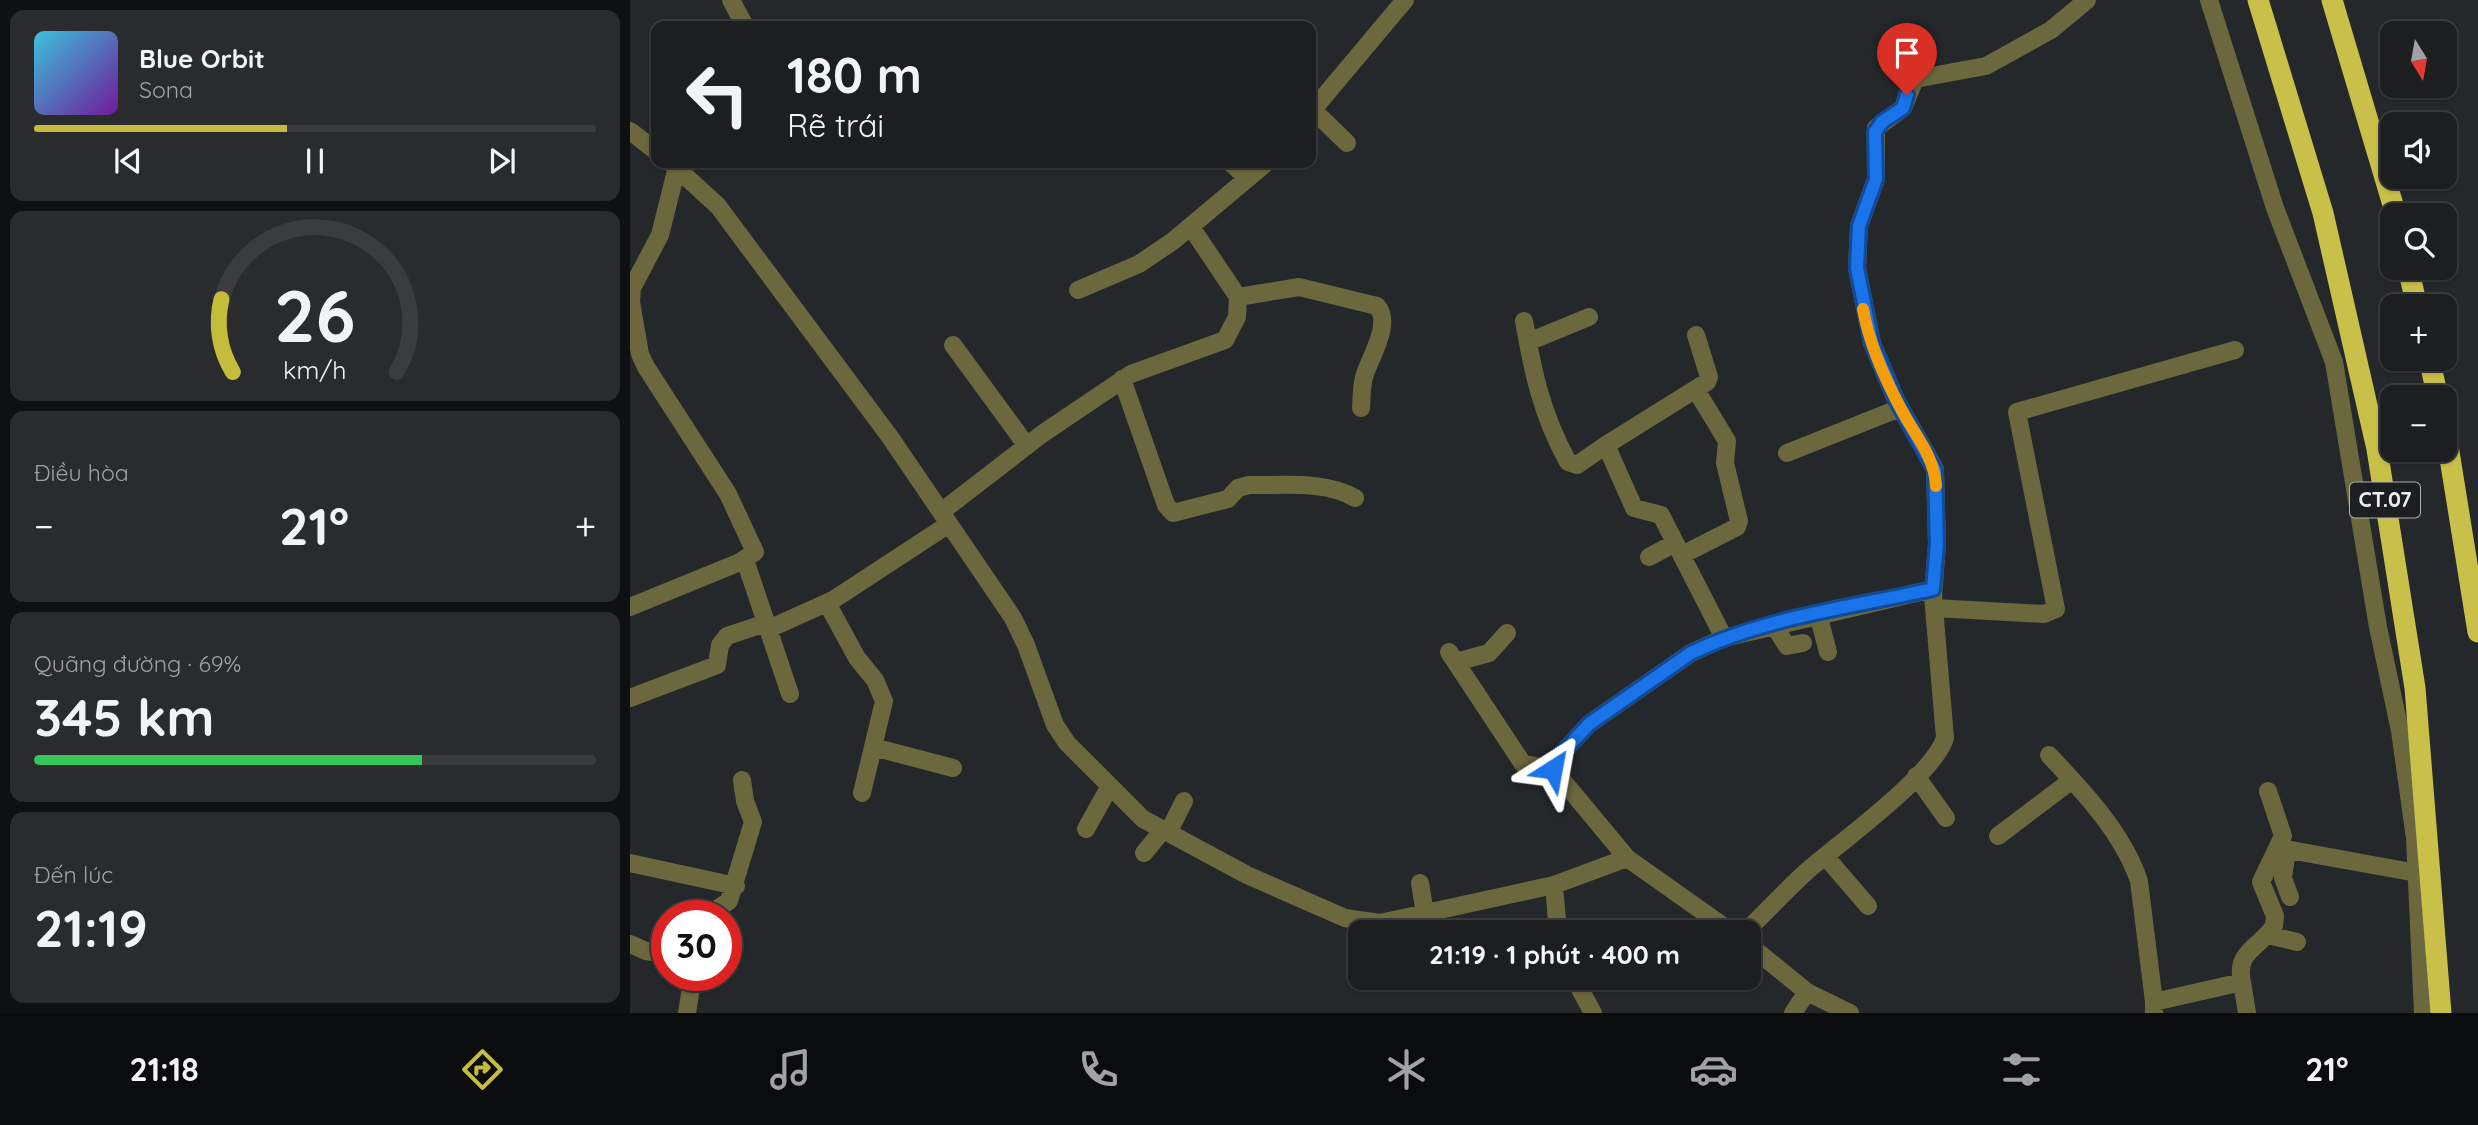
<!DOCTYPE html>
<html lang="vi">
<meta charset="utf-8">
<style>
:root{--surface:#1c1e20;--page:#292b2d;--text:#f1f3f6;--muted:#a0a2a5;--line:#3a3c3e;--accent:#c6bc3c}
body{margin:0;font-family:Quicksand,sans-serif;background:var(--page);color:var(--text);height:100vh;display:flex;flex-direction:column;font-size:26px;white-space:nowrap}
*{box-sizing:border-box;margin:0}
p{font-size:23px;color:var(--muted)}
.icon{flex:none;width:38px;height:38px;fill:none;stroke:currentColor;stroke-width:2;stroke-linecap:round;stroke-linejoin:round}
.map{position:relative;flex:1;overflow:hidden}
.drawer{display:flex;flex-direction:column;gap:10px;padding:10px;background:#0f1012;width:630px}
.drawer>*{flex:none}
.guide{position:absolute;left:21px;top:21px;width:665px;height:147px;border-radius:14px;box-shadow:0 2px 5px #0004,0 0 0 2px var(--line);background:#1c1e20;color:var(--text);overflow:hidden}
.needle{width:46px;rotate:169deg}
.tools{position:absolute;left:1750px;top:21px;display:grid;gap:14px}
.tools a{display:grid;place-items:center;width:77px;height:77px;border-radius:14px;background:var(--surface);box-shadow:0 2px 5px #0004,0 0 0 2px var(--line);font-size:35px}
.speed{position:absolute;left:21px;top:900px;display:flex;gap:14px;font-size:35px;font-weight:700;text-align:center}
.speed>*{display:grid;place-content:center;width:91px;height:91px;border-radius:50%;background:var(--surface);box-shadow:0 2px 5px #0004,0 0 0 2px var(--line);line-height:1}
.speed .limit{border:10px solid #d22;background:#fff;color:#111}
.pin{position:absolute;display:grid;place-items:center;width:60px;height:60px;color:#fff;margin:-72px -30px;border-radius:50% 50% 50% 0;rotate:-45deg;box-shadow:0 0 7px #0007}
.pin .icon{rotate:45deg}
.me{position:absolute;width:77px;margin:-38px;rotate:34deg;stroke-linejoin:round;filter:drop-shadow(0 0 5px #0008)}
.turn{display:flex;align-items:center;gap:24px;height:147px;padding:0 21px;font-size:32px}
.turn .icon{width:91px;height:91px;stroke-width:2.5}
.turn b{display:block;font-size:49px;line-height:60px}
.big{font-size:52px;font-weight:800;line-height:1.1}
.drawer .widget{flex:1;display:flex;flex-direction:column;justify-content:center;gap:10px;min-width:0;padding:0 24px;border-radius:14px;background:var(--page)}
.drawer .dial{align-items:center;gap:0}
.dial svg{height:182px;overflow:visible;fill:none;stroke:var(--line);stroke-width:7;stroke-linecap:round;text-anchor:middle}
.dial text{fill:var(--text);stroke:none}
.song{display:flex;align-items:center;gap:21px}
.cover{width:84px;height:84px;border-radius:10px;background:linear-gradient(135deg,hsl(190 70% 55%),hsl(280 70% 35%))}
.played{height:7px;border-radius:4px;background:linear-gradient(90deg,var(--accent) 45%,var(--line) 45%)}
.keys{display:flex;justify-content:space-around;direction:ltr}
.heat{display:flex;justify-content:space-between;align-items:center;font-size:38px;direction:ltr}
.charge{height:10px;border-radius:5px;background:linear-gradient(90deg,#34c759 69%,var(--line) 0)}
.trip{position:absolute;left:718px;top:920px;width:413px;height:70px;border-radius:14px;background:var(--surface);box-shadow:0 2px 5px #0004,0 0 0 2px var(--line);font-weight:800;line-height:70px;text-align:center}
.dock{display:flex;height:112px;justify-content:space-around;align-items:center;background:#0b0c0d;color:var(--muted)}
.dock .icon{width:49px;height:49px}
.dock .active{color:var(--accent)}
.dock b{font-size:32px;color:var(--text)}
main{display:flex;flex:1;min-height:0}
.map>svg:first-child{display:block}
</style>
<main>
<section class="drawer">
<div class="widget">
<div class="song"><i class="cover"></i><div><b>Blue Orbit</b><p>Sona</p></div></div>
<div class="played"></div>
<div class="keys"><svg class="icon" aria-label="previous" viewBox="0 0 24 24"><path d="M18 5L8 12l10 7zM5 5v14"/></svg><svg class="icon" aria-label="pause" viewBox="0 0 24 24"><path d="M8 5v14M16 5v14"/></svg><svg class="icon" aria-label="next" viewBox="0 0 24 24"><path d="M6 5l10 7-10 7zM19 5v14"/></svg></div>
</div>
<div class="widget dial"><svg viewBox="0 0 100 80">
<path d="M14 69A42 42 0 1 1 86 69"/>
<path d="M14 69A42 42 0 0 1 9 37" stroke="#c6bc3c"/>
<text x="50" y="56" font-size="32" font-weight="700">26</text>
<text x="50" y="72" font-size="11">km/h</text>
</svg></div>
<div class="widget"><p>Điều hòa</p>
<div class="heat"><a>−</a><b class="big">21°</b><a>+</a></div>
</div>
<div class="widget"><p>Quãng đường · 69%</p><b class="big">345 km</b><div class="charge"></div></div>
<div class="widget"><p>Đến lúc</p><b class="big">21:19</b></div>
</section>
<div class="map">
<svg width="1848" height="1013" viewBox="0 0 1848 1013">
<rect width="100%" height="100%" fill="#25282b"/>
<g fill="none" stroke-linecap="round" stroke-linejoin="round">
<path stroke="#6b683d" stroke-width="18" d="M101,0L115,26
M1579,0L1645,208L1704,362L1748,627L1770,731L1785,838L1793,1013
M683,110L717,143
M681,112L775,0
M0,131L26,151
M41,163L88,206L260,437L383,618L396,645L425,725L437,743L513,819L617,875L715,918L750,923L924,885L997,858L1103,933
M601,163L617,178
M47,167L30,235L2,288L1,302L10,354L16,367L98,494L125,552L113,560
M448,290L509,264L543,241L636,163
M608,297L669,287L747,306C762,323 741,356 735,374C731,385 732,397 731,408
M894,321C903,373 912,415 938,462L947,465L976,445L1004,508L1031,515L1094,638
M898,342L959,317
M323,345L397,446
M492,379L536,505L543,513L598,499L608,488L619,485C652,486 695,480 725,498
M976,445L1077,382L1079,377L1066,335
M1157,453L1270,408
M311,512L412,434L501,374L595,340L607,317L608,297L561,227
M1052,555L1107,527L1109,521L1095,463L1097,441L1066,390
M1019,557L1045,543
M197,603L227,658L245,680L254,701L232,793
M0,607L115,560L160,694
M1304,608L1414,614L1426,609L1387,412L1605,350
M1188,614L1198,652
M1143,624L1157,646L1173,643
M819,652L893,764L923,769
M826,662L859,653L877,633
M0,698L87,665L90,645L97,636L127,626L143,627L203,600L319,524
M243,747L323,768
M1419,755C1453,791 1493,833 1509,881L1524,1002
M1286,776L1316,818
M456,829L480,786
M538,833L554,801
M1368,836L1442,780
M1649,848L1787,873
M1657,849L1653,878L1660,897
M514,853L533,830
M1195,856L1238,906
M997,858L923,769V763L959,724L1061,653L1094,638L1303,589
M0,863L106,886
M790,883L795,914
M924,885L928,933
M78,915L99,901L123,822L115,801L112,780
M1114,933C1135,913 1155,891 1176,872C1209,843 1303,776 1315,738L1303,596L1307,544L1305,469L1266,400L1242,343L1227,268L1229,226L1246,179V128L1273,108L1285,79L1356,66L1421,30L1457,0
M1638,935L1667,942
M0,944L16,951L37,954
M1118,944L1177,992L1220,1013
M944,978L963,1013
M1612,982L1617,1013
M57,1013L63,975
M1163,1013L1177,992
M1524,1013V1002L1612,982C1605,952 1629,948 1644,926L1645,916L1631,882L1653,836L1638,791"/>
<path stroke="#c9c04a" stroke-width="21" d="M1628,0L1693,213L1747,449L1785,688L1811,1013
M1702,0L1766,215
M1778,268L1787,306
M1799,359L1808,397
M1815,427L1848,632"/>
</g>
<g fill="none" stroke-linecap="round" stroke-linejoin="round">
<defs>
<path id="route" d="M923,769V763L959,724L1061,653C1136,617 1223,607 1303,589L1307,544L1305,470L1266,400L1242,343L1227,268L1229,226L1246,179L1245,132L1252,122L1273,108L1277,95"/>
</defs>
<use href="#route" stroke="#114b97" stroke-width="18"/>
<use href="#route" stroke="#1a73e8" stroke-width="12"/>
<path stroke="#f59e0b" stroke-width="12" d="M1233,309C1239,343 1254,377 1270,407C1283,433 1305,456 1306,486"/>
</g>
<g text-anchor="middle" stroke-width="7" stroke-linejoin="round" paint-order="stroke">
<rect fill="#1c1e21" stroke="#aeb0b2" stroke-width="2" x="1720" y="482.5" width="70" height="35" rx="5"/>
<g font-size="21" font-weight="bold" fill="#eceef0">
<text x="1755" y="507">CT.07</text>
</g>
</g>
</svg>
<div class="tools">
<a><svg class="needle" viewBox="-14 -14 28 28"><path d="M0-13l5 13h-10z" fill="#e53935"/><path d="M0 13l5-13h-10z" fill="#a0a2a5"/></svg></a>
<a><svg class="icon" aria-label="sound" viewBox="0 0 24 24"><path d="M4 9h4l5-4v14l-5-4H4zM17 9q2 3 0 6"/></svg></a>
<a><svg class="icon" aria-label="search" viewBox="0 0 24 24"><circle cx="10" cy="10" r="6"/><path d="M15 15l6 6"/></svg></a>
<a>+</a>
<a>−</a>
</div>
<div class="speed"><div class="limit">30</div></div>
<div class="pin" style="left:1277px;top:95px;background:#d93025"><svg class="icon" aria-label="arrive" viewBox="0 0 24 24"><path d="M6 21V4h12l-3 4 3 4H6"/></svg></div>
<svg class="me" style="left:923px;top:769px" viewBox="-20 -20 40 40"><path d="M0-17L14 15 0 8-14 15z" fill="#1a73e8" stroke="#fff" stroke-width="4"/></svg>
<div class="trip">21:19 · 1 phút · 400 m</div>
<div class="guide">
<div class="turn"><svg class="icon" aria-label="left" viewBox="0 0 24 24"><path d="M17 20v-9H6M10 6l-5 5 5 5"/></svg><div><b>180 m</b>Rẽ trái</div></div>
</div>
</div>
</main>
<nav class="dock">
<b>21:18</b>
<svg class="icon active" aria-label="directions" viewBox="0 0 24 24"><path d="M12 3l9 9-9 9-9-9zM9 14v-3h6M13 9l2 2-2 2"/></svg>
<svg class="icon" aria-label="music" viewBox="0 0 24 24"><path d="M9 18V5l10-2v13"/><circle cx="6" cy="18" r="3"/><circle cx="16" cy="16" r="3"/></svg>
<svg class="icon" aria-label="phone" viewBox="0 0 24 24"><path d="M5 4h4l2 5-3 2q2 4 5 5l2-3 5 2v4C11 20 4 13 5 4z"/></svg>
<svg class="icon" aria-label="climate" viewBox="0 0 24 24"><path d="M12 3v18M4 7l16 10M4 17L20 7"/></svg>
<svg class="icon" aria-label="car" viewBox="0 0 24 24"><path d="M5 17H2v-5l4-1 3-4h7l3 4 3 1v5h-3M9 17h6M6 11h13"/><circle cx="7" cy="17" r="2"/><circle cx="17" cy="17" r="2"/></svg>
<svg class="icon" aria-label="filters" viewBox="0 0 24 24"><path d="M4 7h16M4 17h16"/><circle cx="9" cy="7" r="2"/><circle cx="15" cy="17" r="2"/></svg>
<b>21°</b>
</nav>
